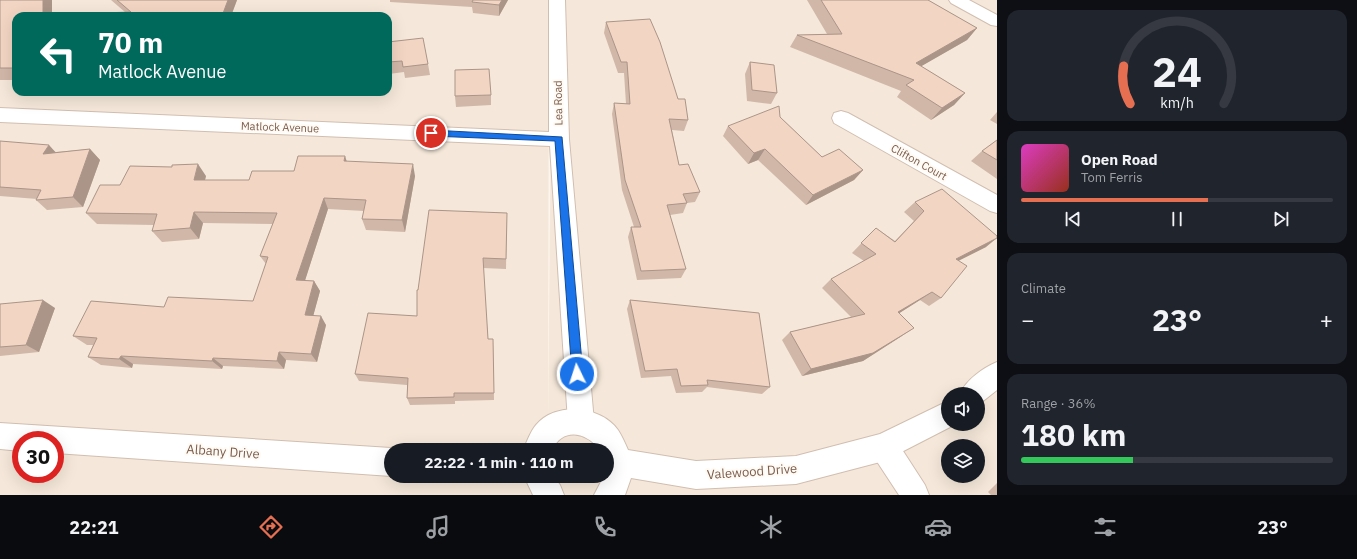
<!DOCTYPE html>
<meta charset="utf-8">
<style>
:root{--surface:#171b24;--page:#20242c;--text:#f1f3f6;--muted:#9ea1a6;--line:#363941;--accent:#e76f51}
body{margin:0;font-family:"IBM Plex Sans",sans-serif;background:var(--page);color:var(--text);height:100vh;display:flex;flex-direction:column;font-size:15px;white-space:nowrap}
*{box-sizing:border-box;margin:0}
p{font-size:13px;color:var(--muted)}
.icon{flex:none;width:22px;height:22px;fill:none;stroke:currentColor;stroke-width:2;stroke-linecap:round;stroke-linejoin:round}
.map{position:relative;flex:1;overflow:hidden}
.drawer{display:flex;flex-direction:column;gap:10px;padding:10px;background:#0d0f14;width:360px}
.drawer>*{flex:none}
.guide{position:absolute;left:12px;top:12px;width:380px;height:84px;border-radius:12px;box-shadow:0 4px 16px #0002;background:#00695c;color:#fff;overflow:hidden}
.fabs{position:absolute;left:941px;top:387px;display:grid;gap:8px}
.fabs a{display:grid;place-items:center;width:44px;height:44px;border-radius:50%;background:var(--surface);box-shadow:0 4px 16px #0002;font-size:20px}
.speed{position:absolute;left:12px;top:431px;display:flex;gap:8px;font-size:20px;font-weight:700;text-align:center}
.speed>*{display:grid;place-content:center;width:52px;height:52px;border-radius:50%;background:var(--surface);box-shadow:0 4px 16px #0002;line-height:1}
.speed .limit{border:6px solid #d22;background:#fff;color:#111}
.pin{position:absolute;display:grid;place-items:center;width:34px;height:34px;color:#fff;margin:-17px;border:2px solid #fff;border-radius:50%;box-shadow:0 1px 4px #0007}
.me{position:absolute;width:44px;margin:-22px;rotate:356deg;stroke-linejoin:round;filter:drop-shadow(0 0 3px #0008)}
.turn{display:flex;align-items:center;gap:14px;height:84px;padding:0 20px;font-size:18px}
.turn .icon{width:52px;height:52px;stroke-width:2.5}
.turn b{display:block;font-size:28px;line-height:34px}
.big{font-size:30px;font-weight:700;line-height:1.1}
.drawer .tile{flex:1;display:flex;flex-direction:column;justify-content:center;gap:6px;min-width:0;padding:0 14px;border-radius:12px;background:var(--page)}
.drawer .dial{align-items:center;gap:0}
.dial svg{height:104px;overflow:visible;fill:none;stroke:var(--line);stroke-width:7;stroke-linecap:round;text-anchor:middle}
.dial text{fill:var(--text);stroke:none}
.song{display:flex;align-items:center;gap:12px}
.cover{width:48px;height:48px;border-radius:6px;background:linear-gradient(135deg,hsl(310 70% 55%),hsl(10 70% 35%))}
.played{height:4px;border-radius:2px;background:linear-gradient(90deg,var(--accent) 60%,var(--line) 60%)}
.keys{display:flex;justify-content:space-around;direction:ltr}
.heat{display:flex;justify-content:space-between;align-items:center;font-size:22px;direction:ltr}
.charge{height:6px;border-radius:3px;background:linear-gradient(90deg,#34c759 36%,var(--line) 0)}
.trip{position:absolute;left:384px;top:443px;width:230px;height:40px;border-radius:20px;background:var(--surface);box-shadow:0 4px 16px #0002;font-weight:700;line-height:40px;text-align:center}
.tab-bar{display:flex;height:64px;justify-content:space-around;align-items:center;background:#090b0e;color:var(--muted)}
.tab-bar .icon{width:28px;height:28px}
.tab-bar .current{color:var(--accent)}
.tab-bar b{font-size:18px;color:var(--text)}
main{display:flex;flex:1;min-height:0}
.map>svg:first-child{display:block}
</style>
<main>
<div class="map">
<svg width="997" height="495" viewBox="0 0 997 495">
<rect width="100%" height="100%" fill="#fdf6ec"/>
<path fill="#f5e8da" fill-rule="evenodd" d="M0,0H549L548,425L552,0H997V495H0ZM16,16H388V92H16ZM948,394H978V424H948ZM21,440H55V474H21ZM948,446H978V476H948ZM391,450H607V476H391Z"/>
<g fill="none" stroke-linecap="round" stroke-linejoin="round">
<defs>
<path id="minor" d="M549,0H565L569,139L594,422L590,431L581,435L572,431L568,422L550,146L0,122V108L549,132Z
M841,111L848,113L997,195V213L990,211L834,123L832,118L834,113Z
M884,433L894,437L925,485L929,495H899L874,457L870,447L874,437Z"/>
<path id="tertiary" d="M949,0H969L997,15V26L991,25L951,3Z
M997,362V390L978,405V394H960C966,380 983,368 997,362Z
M948,401V424H956L884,461L796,484L696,489L631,478L625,495H594L604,476H607V450H600C586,432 563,427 552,450H523C527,442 530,432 536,425C556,401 601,406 618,430C622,436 625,443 628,450L696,461L796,456L880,434Z
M0,423L391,448L395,450H391V476L55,453V440H21V451L0,449Z
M524,476H553L560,485L564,495H533Z"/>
</defs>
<use href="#minor" stroke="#d1beb0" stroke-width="2"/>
<use href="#tertiary" stroke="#d1beb0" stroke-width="2"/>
<use href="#minor" fill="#fff" fill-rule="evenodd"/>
<use href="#tertiary" fill="#fff" fill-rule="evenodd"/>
</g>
<path fill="#d1b7a8" d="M0,0L52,14L125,12L111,0H237L231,16H16V80H0Z
M390,0H508L499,16L473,13L472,7L390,2Z
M807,0H928L977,28L967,40L921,66L965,93L954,105L931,120L897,97L901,91L790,47L797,35L827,34Z
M606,22L678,99L688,120L684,131L672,130L679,165L700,192L695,202L687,203L683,213L670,215L686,269L681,278L637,280L628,237L631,227H634L622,190L612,114L614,103L626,104L624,73H618L604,33Z
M388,42L428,64L430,75L405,78L404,72L389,74L388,70Z
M750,62L777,93L771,104L747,101L745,74Z
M491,95V105L456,107L455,96Z
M997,112V124L990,120Z
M780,117L822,157L863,170L854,180L806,205L758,160L748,164L723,136L728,126Z
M997,140V179L971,161L982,151Z
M0,141L56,152L90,149L100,160L83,207L47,210L36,200L37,199L0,196Z
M347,162L415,176L405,232L366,230L362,219L364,211L328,209L305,280L314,281L320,291L313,316L326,325L317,362L286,360L284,369L223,366L222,369L133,364L132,368L101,365L88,357L93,345H87L73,336L164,307L253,301L266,264L260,256L273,224L203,223L199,239L162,242L152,231L154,225L97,224L86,213L120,185L206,176L205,180H249L294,171Z
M915,202L986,247L958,261L941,298L929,306L920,300L899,313L902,336L863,361L802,376L782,340L790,332L851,317L822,288L831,279L864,261L852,253L876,228L895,241L914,221L904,212Z
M507,213L506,269L483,268L488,339H493L494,400L455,401V404L410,405L407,398V385L359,381L355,374L417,316L418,290Z
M630,300L770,387L762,394L707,387L702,392L676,393L671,376L641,378L627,309Z
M0,304L55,308L39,352L0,356Z
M997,483V495H991L988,492Z"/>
<path fill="#aa9588" d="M43,0H52V16L43,15Z
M228,0H237L231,16H222Z
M502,0H508L499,16V5Z
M977,28L967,40L906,75L916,63Z
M965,93L954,105L931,120L942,108Z
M49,145L59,156L43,154Z
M90,149L100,160L83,207L73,197Z
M765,149L758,160L748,164L754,153Z
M345,156L349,168L344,161Z
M198,164L206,176L202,191L194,180Z
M413,164L415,176L405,232L402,220Z
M863,170L854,180L806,205L813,195Z
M324,198L328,209L302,290L296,280Z
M194,212L203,223L199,239L190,228Z
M997,238L986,247L944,268L956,259Z
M314,281L320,291L311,324L305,315Z
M932,292L920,300L887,321L898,312Z
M43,300L55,308L39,352L26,345Z
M321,316L326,325L317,362L311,354Z
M914,328L863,361L802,376L811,369Z
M279,352L286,360L284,369L277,361Z
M121,356L133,364L132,368L119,359Z
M213,358L223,366L222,369L212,361Z"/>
<path fill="#f3d5c3" stroke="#aa9588" d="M0,0H43V15L131,12L117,0H228L222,16H16V68H0Z
M473,0H502L499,5L472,2Z
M821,0H928L977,28L916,63L965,93L942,108L906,85L914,80L797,35L842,34Z
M650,19L660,42L678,99H685L688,120L669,119L679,165L688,164L700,192L683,194L687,203L667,205L686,269L641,271L631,227H641L625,180L614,103L630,104L627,62H621L606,22Z
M423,38L428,64L403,67L402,61L388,62V42Z
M750,62L774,65L777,93L752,90Z
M489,69L491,95L455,96V70Z
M779,106L780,117L822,157L839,149L863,170L813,195L765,149L754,153L728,126Z
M997,140V160L982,151Z
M0,141L49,145L43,154L90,149L73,197L36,200L41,190L0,187Z
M298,156H345L344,161L413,164L402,220L362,219L366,200L324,198L296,280L314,281L305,315L321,316L311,354L279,352L277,361L213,358L212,361L121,356L119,359L88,357L97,338L73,336L91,301L164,307L168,297L253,301L268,257L260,256L277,213L194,212L190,228L152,231L157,214L86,213L100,185H120L130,166L172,167V165L198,164L194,180H249L252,171H294Z
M942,189L997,236V238L956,259L967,266L941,298L932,292L898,312L914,328L873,353L811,369L790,332L865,314L831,279L876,254L861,243L876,228L895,242L924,211L915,202Z
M429,210L507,213L506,259L483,258L488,339H493L494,393H454V397L407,398L408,378L355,374L368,313L417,316V290H418Z
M43,300L26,345L0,347V304Z
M630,300L759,313L770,387L707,380L708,385L681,386L677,369L645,371Z"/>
<path fill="#1a73e8" stroke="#114b97" d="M431,130L562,137L583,374L581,378L577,380L574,378L572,374L555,141L431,136L427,133Z"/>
<g text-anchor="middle" stroke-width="4" stroke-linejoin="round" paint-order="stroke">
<g font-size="11" fill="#7a5c4d" stroke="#fffaf3">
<text transform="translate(558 103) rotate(-91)" y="4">Lea Road</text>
<text transform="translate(280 127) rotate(2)" y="4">Matlock Avenue</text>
<text transform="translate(919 162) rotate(29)" y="4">Clifton Court</text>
</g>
<g font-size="13" fill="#7a5c4d" stroke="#fffaf3">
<text transform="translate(223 451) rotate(4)" y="5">Albany Drive</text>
<text transform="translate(752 471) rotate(-4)" y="5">Valewood Drive</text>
</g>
</g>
</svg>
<div class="fabs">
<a><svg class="icon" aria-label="sound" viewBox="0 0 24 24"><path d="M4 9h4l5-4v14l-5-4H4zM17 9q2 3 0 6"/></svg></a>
<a><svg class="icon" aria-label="layers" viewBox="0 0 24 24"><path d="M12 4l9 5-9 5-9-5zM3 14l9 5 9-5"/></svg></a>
</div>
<div class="speed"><div class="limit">30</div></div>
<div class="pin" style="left:431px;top:133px;background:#d93025"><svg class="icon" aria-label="arrive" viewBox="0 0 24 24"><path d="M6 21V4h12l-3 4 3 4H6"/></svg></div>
<svg class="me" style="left:577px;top:374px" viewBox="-20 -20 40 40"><circle r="17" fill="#1a73e8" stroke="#fff" stroke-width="3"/><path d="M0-11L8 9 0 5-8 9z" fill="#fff"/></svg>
<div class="trip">22:22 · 1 min · 110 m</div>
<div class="guide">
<div class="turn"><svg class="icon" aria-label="left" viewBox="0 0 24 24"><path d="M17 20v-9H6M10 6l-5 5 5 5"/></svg><div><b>70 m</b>Matlock Avenue</div></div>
</div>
</div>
<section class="drawer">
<div class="tile dial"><svg viewBox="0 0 100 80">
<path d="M14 69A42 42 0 1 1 86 69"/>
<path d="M14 69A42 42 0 0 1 9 40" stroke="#e76f51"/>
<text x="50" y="56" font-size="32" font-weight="700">24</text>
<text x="50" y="72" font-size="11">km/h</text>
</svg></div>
<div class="tile">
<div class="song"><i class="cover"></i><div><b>Open Road</b><p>Tom Ferris</p></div></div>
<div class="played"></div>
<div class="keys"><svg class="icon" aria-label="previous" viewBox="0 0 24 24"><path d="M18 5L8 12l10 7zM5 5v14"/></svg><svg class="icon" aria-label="pause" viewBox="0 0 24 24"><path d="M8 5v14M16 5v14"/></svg><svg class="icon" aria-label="next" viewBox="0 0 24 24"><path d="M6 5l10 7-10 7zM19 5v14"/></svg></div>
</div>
<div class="tile"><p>Climate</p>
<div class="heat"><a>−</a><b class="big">23°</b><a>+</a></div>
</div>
<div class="tile"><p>Range · 36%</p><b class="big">180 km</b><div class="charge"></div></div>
</section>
</main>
<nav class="tab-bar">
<b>22:21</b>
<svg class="icon current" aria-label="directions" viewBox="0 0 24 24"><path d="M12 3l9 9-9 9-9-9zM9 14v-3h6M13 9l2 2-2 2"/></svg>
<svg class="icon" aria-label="music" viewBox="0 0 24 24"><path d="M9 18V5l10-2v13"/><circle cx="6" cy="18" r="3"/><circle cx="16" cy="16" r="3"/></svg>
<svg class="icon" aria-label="phone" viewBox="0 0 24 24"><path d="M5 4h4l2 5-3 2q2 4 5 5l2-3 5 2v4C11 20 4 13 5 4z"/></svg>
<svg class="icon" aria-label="climate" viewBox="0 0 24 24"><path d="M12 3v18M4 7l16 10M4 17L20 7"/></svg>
<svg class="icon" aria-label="car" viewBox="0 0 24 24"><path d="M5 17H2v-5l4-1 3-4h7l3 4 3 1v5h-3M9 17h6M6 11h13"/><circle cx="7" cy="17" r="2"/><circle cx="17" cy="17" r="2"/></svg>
<svg class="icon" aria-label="filters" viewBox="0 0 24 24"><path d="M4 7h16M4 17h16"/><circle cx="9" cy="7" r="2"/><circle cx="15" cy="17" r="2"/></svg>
<b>23°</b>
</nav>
